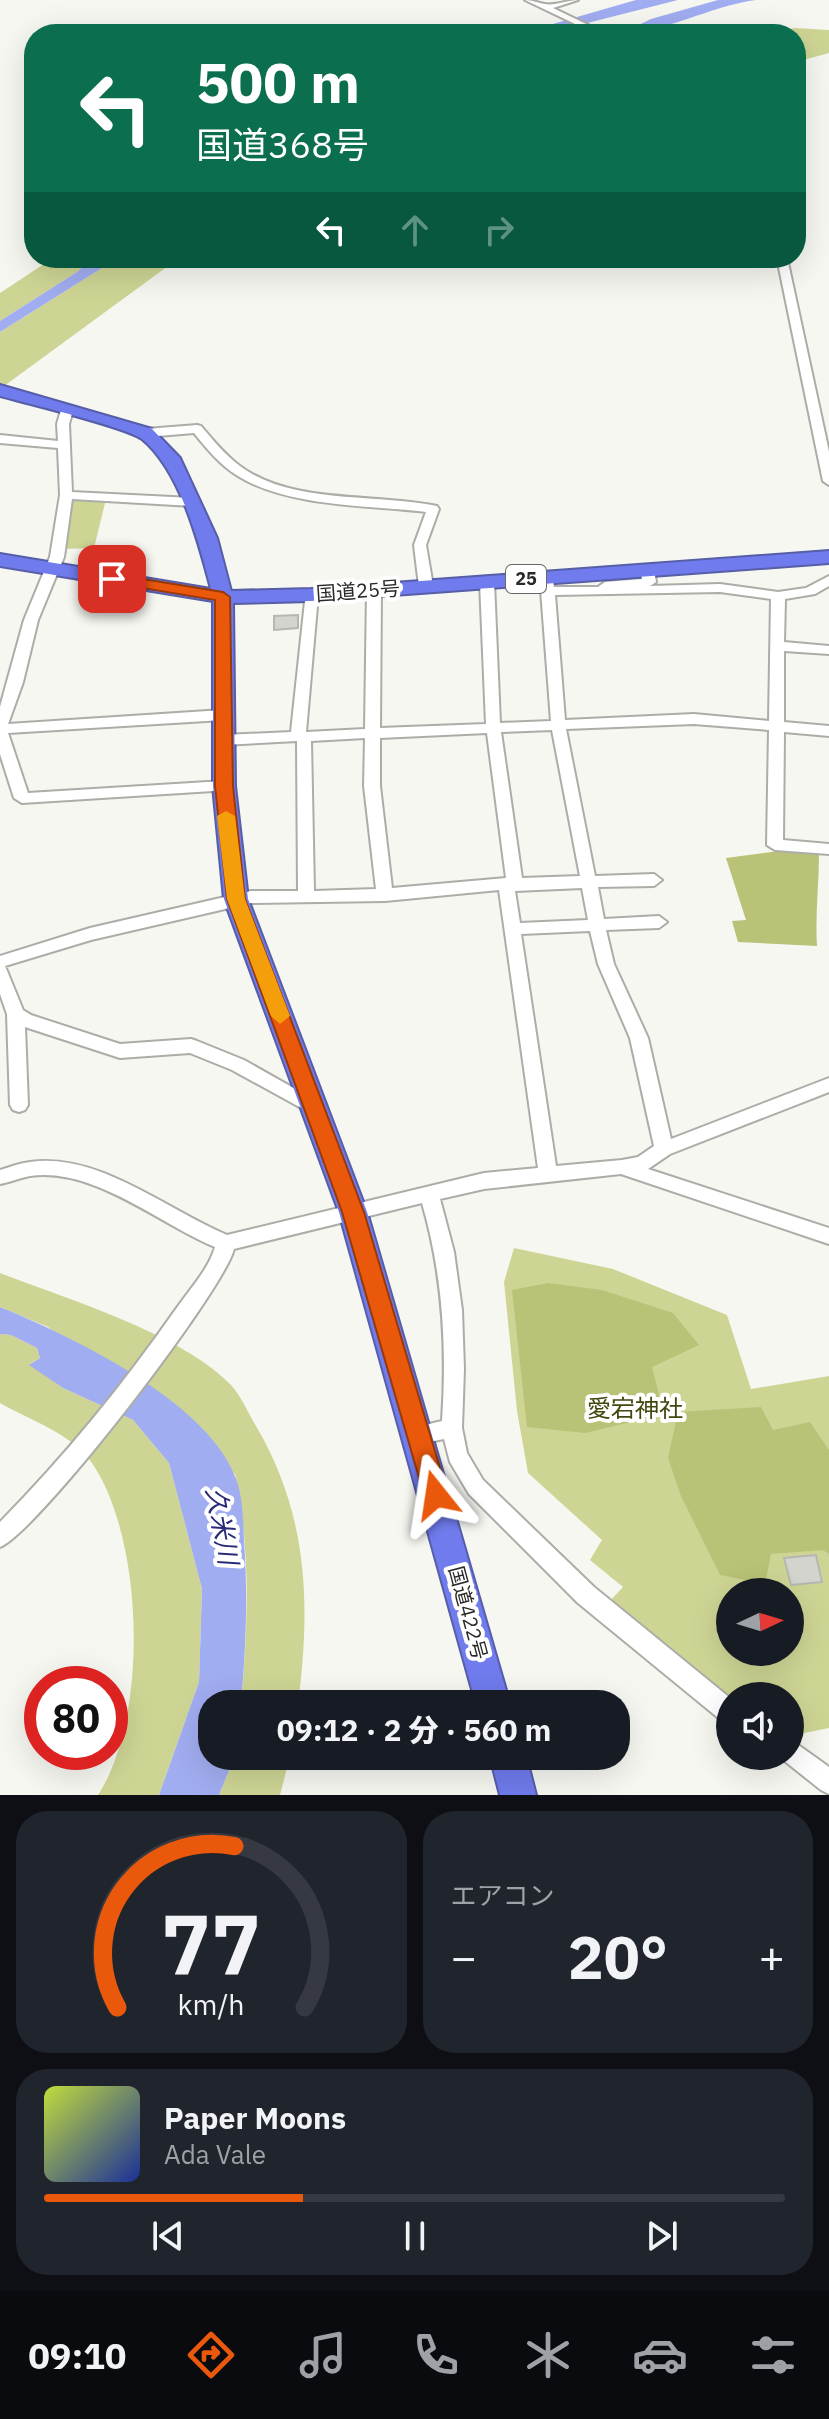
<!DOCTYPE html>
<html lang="ja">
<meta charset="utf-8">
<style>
:root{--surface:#171b24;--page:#20242c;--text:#f1f3f6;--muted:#9ea1a6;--line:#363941;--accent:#ea580c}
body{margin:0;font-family:"IBM Plex Sans","Noto Sans JP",sans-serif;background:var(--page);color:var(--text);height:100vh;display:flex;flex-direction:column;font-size:30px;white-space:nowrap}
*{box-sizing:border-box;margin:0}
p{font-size:26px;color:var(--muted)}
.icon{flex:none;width:44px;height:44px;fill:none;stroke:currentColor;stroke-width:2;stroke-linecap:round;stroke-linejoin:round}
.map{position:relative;height:1795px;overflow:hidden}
.drawer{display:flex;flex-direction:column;gap:16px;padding:16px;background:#0d0f14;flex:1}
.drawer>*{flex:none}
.banner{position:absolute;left:24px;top:24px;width:782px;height:244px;border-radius:32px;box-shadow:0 8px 32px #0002;background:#0b6e4f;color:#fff;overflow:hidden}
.needle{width:52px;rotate:86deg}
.controls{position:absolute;left:716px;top:1578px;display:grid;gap:16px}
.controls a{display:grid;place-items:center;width:88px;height:88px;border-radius:50%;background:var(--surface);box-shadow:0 8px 32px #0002;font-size:40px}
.speed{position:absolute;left:24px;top:1666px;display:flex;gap:16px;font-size:40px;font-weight:700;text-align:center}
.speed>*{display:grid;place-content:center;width:104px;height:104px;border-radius:50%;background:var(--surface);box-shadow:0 8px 32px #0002;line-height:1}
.speed .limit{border:12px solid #d22;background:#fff;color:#111}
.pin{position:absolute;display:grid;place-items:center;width:68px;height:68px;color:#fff;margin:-34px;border-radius:16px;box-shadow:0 4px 12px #0006}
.me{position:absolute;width:88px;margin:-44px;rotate:345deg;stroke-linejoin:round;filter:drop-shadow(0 0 6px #0008)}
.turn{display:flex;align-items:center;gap:28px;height:168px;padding:0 40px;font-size:36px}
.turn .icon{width:104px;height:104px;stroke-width:2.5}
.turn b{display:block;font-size:56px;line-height:68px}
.lanes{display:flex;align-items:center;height:76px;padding:0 40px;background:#0003;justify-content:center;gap:40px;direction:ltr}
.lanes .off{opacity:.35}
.big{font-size:60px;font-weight:800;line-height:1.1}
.drawer .widget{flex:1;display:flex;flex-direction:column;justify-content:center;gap:12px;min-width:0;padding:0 28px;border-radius:32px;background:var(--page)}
.drawer .dial{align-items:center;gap:0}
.dial svg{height:208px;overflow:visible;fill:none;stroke:var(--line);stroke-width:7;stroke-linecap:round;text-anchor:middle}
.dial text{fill:var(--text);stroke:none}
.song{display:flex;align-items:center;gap:24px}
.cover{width:96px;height:96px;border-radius:12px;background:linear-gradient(135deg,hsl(70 70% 55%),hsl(230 70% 35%))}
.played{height:8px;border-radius:4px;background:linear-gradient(90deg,var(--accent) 35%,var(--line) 35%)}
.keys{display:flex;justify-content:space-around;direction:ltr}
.heat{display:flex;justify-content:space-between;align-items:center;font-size:44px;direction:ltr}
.drawer .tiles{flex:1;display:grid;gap:16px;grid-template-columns:1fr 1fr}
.widget:last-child{grid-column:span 2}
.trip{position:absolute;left:198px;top:1690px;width:432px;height:80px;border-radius:32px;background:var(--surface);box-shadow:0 8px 32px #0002;font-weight:800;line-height:80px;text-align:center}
.tab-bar{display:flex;height:128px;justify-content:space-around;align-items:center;background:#090b0e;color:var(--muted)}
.tab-bar .icon{width:56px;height:56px}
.tab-bar .current{color:var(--accent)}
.tab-bar b{font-size:36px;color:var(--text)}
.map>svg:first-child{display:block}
</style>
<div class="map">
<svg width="829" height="1795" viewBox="0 0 829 1795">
<rect width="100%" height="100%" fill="#f6f7f1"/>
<path fill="#ced594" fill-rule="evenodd" d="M794,28L829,30V53L796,62V34H773Z
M53,258H93L77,272L0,321V293Z
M118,258H179L0,389V332Z
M72,497L105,503L94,548L64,549Z
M514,1248L613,1269L727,1315L751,1389L829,1376V1728L790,1736V1696H730V1701L608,1603L623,1587L590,1560L602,1540L528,1473L517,1411L504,1282ZM730,1592H790V1652H730Z
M0,1273C67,1299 180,1333 230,1384C241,1395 248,1413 256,1426C308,1514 311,1604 298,1704H241C248,1626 251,1551 235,1474L48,1327L0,1307Z
M0,1334L11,1335L37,1348L40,1358L30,1364L63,1388L133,1420L169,1463L202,1589L199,1682L159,1795H98C149,1717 144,1539 92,1463C73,1434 29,1420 0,1403Z
M235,1756H290L280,1795H219Z"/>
<path fill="#bac277" d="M788,850L819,854C819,885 815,915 817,946L738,942L732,921L746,920L726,858Z
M548,1283L602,1290L673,1313L699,1345L652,1367L664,1414L585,1433L527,1427L512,1290Z
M761,1407L773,1430L810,1422L829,1450V1554L823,1550L771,1554L765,1584L720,1575L681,1496L668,1458L678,1412Z"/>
<path fill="#a1adf1" d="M636,0H678L544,34H518Z
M718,0H756C710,6 662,34 620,34L651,19Z
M93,258H118L0,332V321L77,272Z
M0,1307C71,1336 204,1400 234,1474C243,1493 243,1519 244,1540C248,1598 246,1646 241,1704H212V1756H235L219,1795H159L199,1682L202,1589L169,1463L133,1420L63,1388L29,1365L40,1358L37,1348L11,1335L0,1334Z"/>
<path fill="#d3d4ce" stroke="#b6b7b1" stroke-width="2" d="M298,615V628L274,630V616Z
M816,1555L822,1582L791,1585L784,1558Z"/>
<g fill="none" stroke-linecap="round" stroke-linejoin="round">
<defs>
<path id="minor" d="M525,0C533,0 537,3 545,4C554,6 568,0 578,0L553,8L607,34H596Z
M777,258H787L829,452V485L823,481Z
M67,406L73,410L69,424L72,492L192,498L198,502L192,506L72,499L64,557L38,620L23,682L8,724L223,710L230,715L223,720L8,733L28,793L224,781L232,786L229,790L22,803L14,798L0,754V707L24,620L50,557L60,495L58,448L0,443V435L58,441L57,424L61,410Z
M197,425L201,426C213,440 225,455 240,466C292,505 376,493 437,506L439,509L426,545L433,586L426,590L419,586L414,545L426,512C368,505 288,507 238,476C220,465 207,449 194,433L146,437L140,433L146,429Z
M647,566L654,570L656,582L650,586L720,584L778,592L806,588L829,576V586L815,594L785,599L784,642L829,646V654L784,651V722L829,726V736L784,732L783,840L829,844V854L775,850L767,845L769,730L694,724L566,729L595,876L654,874L662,880L654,886L598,887L604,919L659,916L667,922L659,928L606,930L614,964L648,1038L671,1139L829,1078V1092L670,1154L648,1169L829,1228V1244L621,1174L484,1189L440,1199L454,1252L462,1310L464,1369L462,1428L467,1453L483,1480L594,1587L730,1698V1725L722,1721L578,1603L469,1494L450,1462L444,1439L419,1444L412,1442L409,1435L412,1428L442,1421C447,1347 443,1275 422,1203L234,1249C223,1292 38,1532 0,1547V1522C65,1456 123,1385 176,1309C189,1290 209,1269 215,1247C159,1224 94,1167 30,1176C20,1178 10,1182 0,1184V1170C10,1167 20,1163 30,1162C98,1152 167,1210 227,1235L484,1173L538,1168L499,890L385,901L251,903L91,940L5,966L23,1010L31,1015L120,1044L191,1039L197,1041L244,1060L320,1103L323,1108L320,1113L314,1115L232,1070L190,1053L120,1058L25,1027L28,1105L25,1110L19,1112L13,1110L10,1105L7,1014L0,994V956L90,928L251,891H298L297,741L223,745L216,740L223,735L291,732L306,592L311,591L318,595L306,732L365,729L367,590L374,586L381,590L380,728L486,724L480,582L487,578L494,582L500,723L551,721L540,577L542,574H552L554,587H598L605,582L642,579L640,570ZM720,592L771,599L769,721L694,714L565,720L555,595ZM552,730L580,876L522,878L501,732ZM487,733L506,878L392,888L380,786V738ZM365,738L364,786L376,889L314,891L311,741ZM582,888L588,920L520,923L515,891ZM590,931L598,964L630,1038L654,1146L638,1157L622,1160L556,1166L521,934Z
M790,1739L829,1767V1794L821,1790L782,1759L780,1756H790Z"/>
<path id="highway" d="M0,385L152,429L180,458L217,538L231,591L311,589L829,551V563L311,601L233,603L235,786L248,899L367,1212L510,1704H476L339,1212L224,899L213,786V601L0,566V554L211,589C199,543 180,470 142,439C126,427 26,403 0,396Z
M490,1756H526L536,1795H500Z"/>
</defs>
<use href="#minor" stroke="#acada7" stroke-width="4"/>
<use href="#highway" stroke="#575ea8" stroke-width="4"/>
<use href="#minor" fill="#fff" fill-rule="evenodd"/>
<use href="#highway" fill="#707bed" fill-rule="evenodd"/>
</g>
<path fill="#ea580c" stroke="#983908" stroke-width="2" d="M112,574L223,592L230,597L233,786L245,899L364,1212L448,1495L444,1503L436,1506L427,1503L424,1495L342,1212L227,899L215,786V600L106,582V576Z"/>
<path fill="#f59e0b" d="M226,811L235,816L245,899L290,1016L280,1024L271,1016L227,899L217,816Z"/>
<g text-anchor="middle" stroke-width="8" stroke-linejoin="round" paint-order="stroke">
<rect fill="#fff" stroke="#696968" stroke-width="2" x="506" y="565" width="40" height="28" rx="6"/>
<g font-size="18" font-weight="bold" fill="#292927">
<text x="526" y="585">25</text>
</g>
<g font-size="20" fill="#292927" stroke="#fff">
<text transform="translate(358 591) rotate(-4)" y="7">国道25号</text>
<text transform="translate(468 1613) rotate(75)" y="7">国道422号</text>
</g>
<g font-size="24" fill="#44480f" stroke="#fff">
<text x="635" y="1417">愛宕神社</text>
</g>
<g font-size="26" font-style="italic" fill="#292a77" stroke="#fff">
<text transform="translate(222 1526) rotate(80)" y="9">久米川</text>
</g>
</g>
</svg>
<div class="controls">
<a><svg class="needle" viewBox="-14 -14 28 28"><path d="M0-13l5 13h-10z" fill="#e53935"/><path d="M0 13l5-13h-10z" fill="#9ea1a6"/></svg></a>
<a><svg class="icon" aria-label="sound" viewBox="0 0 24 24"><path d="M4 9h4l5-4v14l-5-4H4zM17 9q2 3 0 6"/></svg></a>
</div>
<div class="speed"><div class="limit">80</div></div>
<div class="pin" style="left:112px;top:579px;background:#d93025"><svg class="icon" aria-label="arrive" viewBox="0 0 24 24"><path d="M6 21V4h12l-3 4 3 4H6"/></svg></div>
<svg class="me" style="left:436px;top:1495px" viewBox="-20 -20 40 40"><path d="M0-17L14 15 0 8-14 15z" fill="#ea580c" stroke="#fff" stroke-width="4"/></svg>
<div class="trip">09:12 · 2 分 · 560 m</div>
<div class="banner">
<div class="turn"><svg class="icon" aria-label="left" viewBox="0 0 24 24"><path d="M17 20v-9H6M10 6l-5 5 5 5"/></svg><div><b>500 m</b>国道368号</div></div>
<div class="lanes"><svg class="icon" aria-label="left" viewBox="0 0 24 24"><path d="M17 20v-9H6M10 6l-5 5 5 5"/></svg><svg class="icon off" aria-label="ahead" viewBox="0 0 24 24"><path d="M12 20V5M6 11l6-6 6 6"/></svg><svg class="icon off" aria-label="right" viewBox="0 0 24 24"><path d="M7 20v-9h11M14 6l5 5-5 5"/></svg></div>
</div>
</div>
<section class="drawer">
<div class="tiles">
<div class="widget dial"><svg viewBox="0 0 100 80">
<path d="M14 69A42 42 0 1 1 86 69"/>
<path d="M14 69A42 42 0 0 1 59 7" stroke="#ea580c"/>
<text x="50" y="56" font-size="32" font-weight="700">77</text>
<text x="50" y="72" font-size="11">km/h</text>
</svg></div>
<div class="widget"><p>エアコン</p>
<div class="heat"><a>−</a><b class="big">20°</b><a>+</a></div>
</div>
<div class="widget">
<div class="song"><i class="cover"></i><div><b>Paper Moons</b><p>Ada Vale</p></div></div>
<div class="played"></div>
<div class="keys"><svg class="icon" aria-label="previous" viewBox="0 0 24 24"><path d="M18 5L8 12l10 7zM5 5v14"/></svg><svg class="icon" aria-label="pause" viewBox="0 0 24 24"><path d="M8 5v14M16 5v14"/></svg><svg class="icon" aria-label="next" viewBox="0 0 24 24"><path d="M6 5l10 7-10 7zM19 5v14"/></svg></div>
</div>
</div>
</section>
<nav class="tab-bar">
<b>09:10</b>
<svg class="icon current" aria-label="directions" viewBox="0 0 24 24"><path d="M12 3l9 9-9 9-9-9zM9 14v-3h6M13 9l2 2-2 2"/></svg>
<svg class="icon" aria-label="music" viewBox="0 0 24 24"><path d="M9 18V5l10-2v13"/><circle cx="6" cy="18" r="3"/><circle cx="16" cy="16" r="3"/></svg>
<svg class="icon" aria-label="phone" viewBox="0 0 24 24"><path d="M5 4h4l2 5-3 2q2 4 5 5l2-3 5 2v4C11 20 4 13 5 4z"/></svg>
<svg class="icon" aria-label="climate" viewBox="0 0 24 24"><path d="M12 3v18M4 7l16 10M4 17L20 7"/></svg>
<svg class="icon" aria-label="car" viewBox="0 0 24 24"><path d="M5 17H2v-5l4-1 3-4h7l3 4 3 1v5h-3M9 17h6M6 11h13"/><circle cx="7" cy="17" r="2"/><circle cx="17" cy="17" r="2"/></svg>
<svg class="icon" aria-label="filters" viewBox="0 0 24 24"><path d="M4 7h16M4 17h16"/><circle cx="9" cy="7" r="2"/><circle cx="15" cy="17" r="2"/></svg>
</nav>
